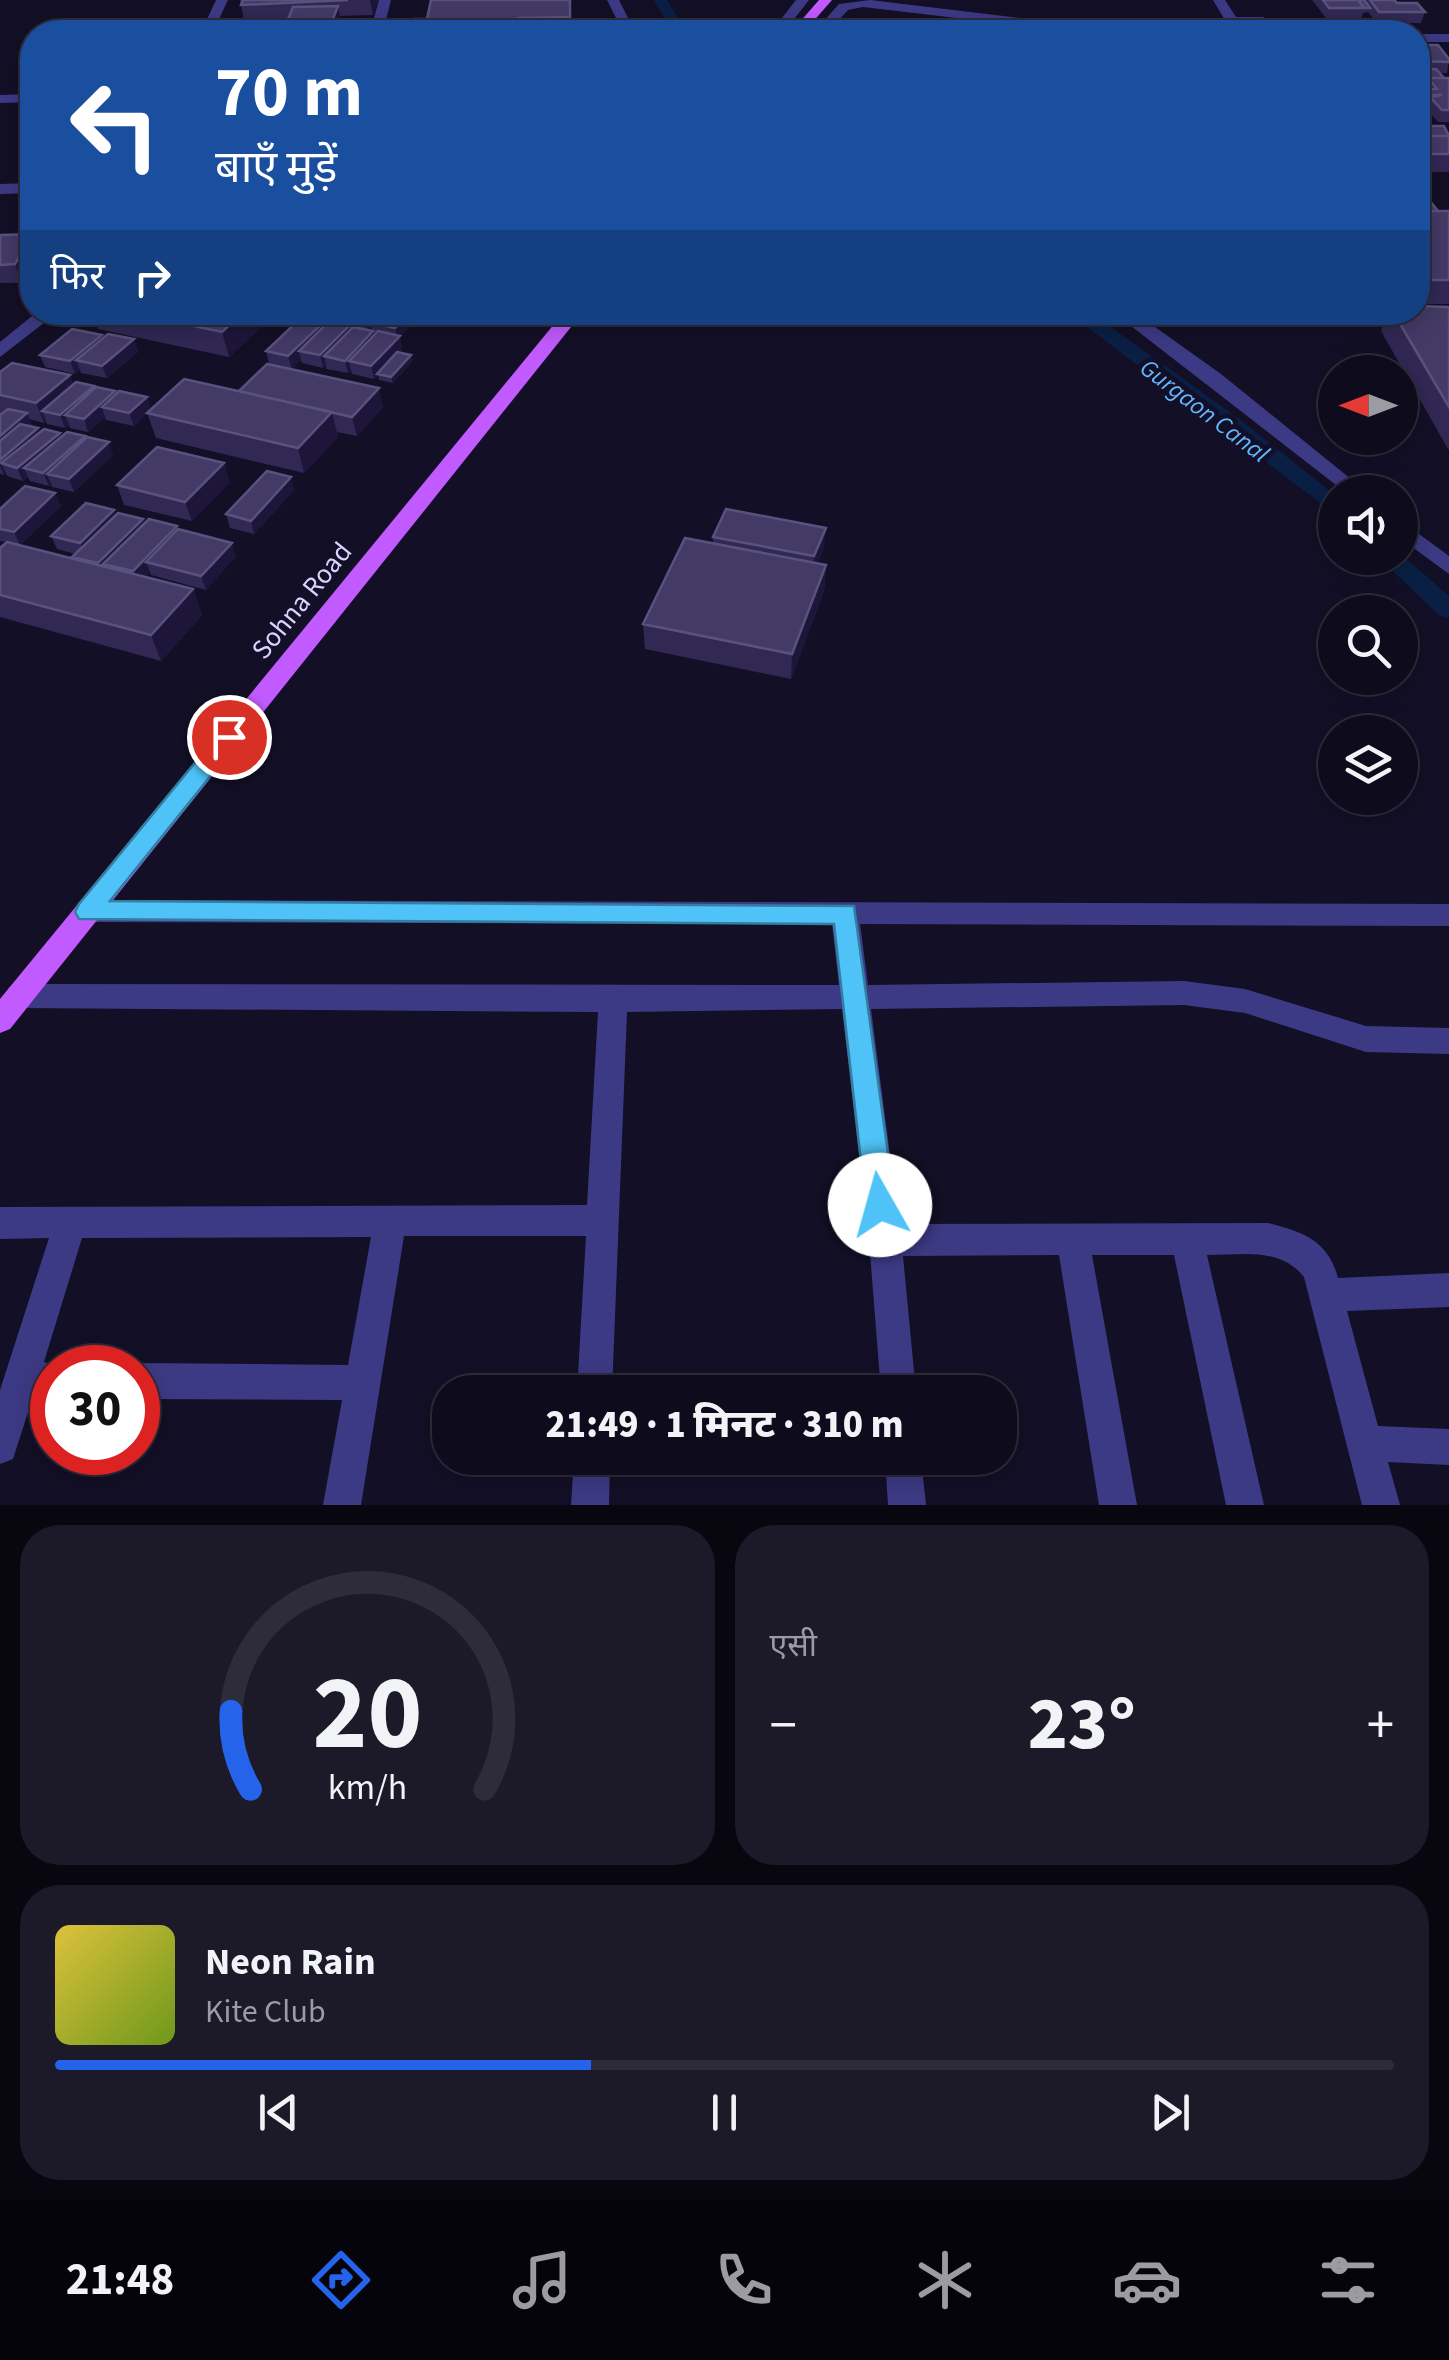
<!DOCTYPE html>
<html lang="hi">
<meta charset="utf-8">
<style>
:root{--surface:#0e0b1c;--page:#1c1929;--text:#f1f3f6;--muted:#9b9ba3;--line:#2e2b3b;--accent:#2563eb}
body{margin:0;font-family:"Source Sans 3","Noto Sans Devanagari",sans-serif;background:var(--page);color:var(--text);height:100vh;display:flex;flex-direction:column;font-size:38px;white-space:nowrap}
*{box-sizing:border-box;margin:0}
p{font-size:32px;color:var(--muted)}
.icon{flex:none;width:55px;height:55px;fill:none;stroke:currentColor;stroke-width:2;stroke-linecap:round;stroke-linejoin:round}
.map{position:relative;height:1505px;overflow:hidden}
.panel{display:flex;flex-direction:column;gap:20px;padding:20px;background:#08060f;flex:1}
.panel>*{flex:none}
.guide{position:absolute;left:20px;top:20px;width:1410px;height:305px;border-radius:40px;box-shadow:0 5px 25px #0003,0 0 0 2px var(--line);background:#1a4fa0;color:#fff;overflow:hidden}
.needle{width:65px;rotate:270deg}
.controls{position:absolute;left:1318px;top:355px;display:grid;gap:20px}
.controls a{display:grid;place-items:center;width:100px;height:100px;border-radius:50%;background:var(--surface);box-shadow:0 5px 25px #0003,0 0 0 2px var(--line);font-size:50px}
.speed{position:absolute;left:30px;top:1345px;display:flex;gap:20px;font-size:50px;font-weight:700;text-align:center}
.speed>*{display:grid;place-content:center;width:130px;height:130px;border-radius:50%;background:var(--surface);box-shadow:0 5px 25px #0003,0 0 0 2px var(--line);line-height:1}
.speed .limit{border:15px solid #d22;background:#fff;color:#111}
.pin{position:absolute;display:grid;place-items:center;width:85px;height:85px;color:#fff;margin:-42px;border:5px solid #fff;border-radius:50%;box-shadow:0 2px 10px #0007}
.me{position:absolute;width:110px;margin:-55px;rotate:353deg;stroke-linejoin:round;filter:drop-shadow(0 0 8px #0008)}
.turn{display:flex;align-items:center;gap:35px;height:210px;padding:0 30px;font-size:45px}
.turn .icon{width:130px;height:130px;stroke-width:2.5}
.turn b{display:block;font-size:70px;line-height:85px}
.then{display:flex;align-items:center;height:95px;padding:0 30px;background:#0003;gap:20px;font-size:38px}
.big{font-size:75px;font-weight:800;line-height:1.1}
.panel .tile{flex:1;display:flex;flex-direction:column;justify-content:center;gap:15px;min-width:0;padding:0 35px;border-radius:40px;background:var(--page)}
.panel .dial{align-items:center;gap:0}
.dial svg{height:260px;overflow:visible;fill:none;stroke:var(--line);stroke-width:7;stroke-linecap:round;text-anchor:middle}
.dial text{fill:var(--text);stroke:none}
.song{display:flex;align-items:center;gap:30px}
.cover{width:120px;height:120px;border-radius:15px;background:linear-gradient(135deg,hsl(50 70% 55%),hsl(80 70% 35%))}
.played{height:10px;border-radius:5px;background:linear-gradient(90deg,var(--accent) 40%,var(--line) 40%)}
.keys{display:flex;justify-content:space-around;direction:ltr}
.heat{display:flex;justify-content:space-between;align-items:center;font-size:55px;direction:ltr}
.panel .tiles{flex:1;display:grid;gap:20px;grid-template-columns:1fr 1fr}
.tile:last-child{grid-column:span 2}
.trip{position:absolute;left:432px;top:1375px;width:585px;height:100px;border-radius:40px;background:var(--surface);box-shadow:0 5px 25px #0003,0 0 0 2px var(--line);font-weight:800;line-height:100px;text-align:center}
.dock{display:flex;height:160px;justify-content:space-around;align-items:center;background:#06040b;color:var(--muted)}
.dock .icon{width:70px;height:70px}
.dock .on{color:var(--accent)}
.dock b{font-size:45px;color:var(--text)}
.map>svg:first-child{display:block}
</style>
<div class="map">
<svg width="1449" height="1505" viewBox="0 0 1449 1505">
<rect width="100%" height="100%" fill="#130f26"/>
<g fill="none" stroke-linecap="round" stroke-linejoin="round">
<path fill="#0a1f44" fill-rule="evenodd" d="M653,0H667L687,32H673Z
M1067,312H1090L1238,418L1335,495V514Z
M1400,553L1449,596V618L1440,616L1379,558H1400Z"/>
<path fill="#3d3a85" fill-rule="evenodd" d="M216,0H228L213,32H201Z
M379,0H391L383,32H370Z
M607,0H619L635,32H623Z
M796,0H809L784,32H771Z
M870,0L1104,28L1111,32H1075L863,7L848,10L828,32H814L839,4Z
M1213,0H1225L1236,17H1263L1270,21L1240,25L1244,32H1232Z
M1418,34H1449V42H1418Z
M32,94V102L0,103V95Z
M32,183V193L0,194V184Z
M37,312H58L0,357V342Z
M1113,312H1134L1221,374L1367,492H1345Z
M1400,520L1449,556V574L1400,538Z
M88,900L1449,904V926L860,924L868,985L1184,981L1245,989L1366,1026L1449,1028V1054L1366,1052L1245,1013L1184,1005L871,1009L899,1224L1268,1223C1303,1232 1328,1240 1338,1278L1449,1273V1307L1347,1311L1378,1426L1449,1429V1465L1388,1462L1400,1505H1362L1304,1277C1280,1247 1243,1255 1207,1255L1264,1505H1226L1174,1255H1092L1137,1505H1099L1059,1255L903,1256L916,1392H881L869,1240L842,1009L627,1012L612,1392H577L586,1236H404L361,1505H323L342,1400L138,1399V1368H128L138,1363L348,1365L371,1237L82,1238L44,1362L64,1368H52V1397H33L13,1459L0,1464V1390L49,1238L0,1239V1207L587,1205L598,1012L19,1008L9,1005L5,996L9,987L19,984L839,985L832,924L88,922L78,919L74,911L78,903Z
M574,1458H610L609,1505H571Z
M885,1458H921L926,1505H888Z"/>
<path fill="#c25bff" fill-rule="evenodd" d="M819,0H832L804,32H791Z
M564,312H583L10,1029L0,1033V999Z"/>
</g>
<path fill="#312854" d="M240,0H378L373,15L340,16L341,21L287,22L288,19L244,21Z
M431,0H571V32H414L413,28L427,19Z
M1312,0H1394L1397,3L1425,12L1421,23H1376L1368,12L1363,13L1361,18H1326Z
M1418,45L1449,59L1447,73H1439L1444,78H1449V122H1438L1426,108L1427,106H1422L1418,100L1422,89H1424L1426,84H1421L1418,80Z
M1418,126L1449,133V172H1418Z
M1418,200L1438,211H1448L1449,208V304H1418Z
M32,234L22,283H0V235Z
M1449,307V449H1448L1381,331L1388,312H1418Z
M92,312H274L269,317L265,316L267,322L229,357L98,329Z
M280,312H424L400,337L402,349L399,353L411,355L412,362L393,383L379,380L378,375L374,379L352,374L351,370L348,373L326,369V365L323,368L302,363L301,360L292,369L383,407L357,436L337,432L338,437L304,473L156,438L147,413L134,426L106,420L105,417L88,432L70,428L69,425L65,428L47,424L46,421L44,423L29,419L32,426L38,428L40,432L60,433L61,436L86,438L113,455L74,492L52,487L51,484L49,486L30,481L28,477L23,481L7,476L6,473L4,475L0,474V372L70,375L73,384L115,391L116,394L147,397L151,410L239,391L269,364L266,351L299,320L282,318Z
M103,338L134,339L138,352L107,378L81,373L80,370L75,374L45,367L40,355Z
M230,482L192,521L124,505L117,485Z
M294,490L254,534L230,528L226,514Z
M61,506L20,545L73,558L72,557L75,554L57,549L51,536L114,510L116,514L143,519L145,523L178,529L236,556L206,590L151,575L150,572L145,577L193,589L202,615L161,661L0,617V546L1,548L7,542L0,541V509Z
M713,537L824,547L818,563L826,565L824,591L791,679L645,649L643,624L713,544Z"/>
<path fill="#1d163a" d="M370,0H378L373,15Z
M338,6L341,22L332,21Z
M32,235V265L22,283L15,264Z
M244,312H264L267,322L229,357L222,332Z
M376,312H390L371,323L372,331L368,335L366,322Z
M410,312H424L400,337L402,349L374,379L371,366L397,339L395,328Z
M327,319L330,331L299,351L301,360L292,369L288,356Z
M349,326L352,339L324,356L326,365L323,368L320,355Z
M373,331L376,344L349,361L351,370L348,373L345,361Z
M102,335L107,348L76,360L80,370L75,374L70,361Z
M134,339L138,352L107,378L102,366Z
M411,355L412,362L393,383L391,377Z
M70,375L77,394L42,411L46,421L44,423L36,403Z
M94,386L98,398L65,415L69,425L65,428L60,415Z
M379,388L383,407L357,436L352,417Z
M115,391L119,403L102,407L105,417L88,432L84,419Z
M147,397L151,410L134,426L129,413Z
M332,412L338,437L304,473L298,448Z
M27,413L32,426L0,453V436Z
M38,428L43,441L1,463L6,473L4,475L0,466V460Z
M60,433L65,446L24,468L28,477L23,481L17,468Z
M85,436L90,449L47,474L51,484L49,486L43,473Z
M109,442L113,455L74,492L69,479Z
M224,463L230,482L192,521L185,502Z
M291,477L294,490L254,534L251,521Z
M55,493L61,506L20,545L14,532Z
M114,510L119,523L86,556L80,543Z
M143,519L148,532L103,564L107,573L103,576L98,563Z
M177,526L182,539L146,562L150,572L138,584L133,571Z
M826,528L824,547L813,576L814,556Z
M232,543L236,556L206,590L201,576Z
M826,565L824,591L791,679L792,654Z
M193,589L202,615L161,661L151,635Z"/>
<path fill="#433a66" stroke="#5a527e" stroke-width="2.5" d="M243,0H348L241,5Z
M431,0H570V17L518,18L517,26L413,28L415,19H427Z
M1323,0H1358L1365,8H1329Z
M1358,0H1364L1370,8H1364Z
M1370,0H1394L1397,3H1417L1425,12H1379Z
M338,6L332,21H346L344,29L357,28L356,32H222V31L247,30L251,22H287L293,7Z
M1418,45H1438L1449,59V62L1418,61Z
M1436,69L1444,78H1423L1418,72V70Z
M1428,78H1449V110H1442L1430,97L1442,95H1426L1422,89H1437Z
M1418,126H1444L1449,136H1418Z
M1418,136H1449V154H1418Z
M1418,200H1429L1438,211H1418Z
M1418,211H1449V280H1418Z
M32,234L15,264L0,265V235Z
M1418,306L1449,307V407L1393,312H1418Z
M127,312H244L222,332Z
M350,312H376L366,322L344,318Z
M381,312H410L395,328L371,323Z
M305,314L327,319L288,356L266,351Z
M328,322L349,326L320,355L299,351Z
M353,327L373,331L345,361L324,356Z
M72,329L102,335L70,361L40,355Z
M378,331L400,336L371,366L349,361Z
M108,334L134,339L102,366L76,360Z
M397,352L411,355L391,377L377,374Z
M12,363L70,375L36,403L0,395V372Z
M267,364L379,388L352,417L239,391Z
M184,379L332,412L298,448L147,413Z
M76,382L94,386L60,415L42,411Z
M96,387L115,391L84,419L65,415Z
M119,391L147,397L129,413L102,407Z
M8,409L27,413L0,436V415Z
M20,424L38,428L0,460V441Z
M44,429L60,433L17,468L1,463Z
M67,432L85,436L43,473L24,468Z
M87,437L109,442L69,479L47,474Z
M157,447L224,463L185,502L117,485Z
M267,471L291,477L251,521L226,514Z
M25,486L55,493L14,532L0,529V509Z
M86,503L114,510L80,543L51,536Z
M726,509L826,528L814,556L713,537Z
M118,513L143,519L98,563L72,557Z
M149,519L177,526L133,571L103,564Z
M178,529L232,543L201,576L146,562Z
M685,538L826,565L792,654L643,624Z
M7,542L193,589L151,635L0,595V548Z"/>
<path fill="#4fc3f7" stroke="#337fa1" stroke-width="2.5" d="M229,729L237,731V743L110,901L854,906L895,1205L891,1215L880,1219L870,1215L866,1205L834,924L79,919L75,912L79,904L221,731Z"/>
<g text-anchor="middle" stroke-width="10" stroke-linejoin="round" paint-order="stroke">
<g font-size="25" font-style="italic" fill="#62b6ff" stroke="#130f26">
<text transform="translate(1205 410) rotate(37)" y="9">Gurgaon Canal</text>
</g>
<g font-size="28" fill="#d9d4ff" stroke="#130f26">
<text transform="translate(301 600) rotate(-51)" y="10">Sohna Road</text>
</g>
</g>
</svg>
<div class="controls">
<a><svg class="needle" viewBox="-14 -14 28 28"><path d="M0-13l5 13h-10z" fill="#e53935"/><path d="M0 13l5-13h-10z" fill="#9b9ba3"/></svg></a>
<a><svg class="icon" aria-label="sound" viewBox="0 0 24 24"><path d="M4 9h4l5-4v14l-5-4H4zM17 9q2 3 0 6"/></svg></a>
<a><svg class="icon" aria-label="search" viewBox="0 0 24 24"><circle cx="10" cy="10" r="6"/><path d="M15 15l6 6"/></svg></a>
<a><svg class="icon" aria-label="layers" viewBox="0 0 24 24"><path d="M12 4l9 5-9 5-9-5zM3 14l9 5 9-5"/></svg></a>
</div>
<div class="speed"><div class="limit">30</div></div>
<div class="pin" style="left:229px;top:737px;background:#d93025"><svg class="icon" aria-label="arrive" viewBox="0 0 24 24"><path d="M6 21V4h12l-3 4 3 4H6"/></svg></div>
<svg class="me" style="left:880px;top:1205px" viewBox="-20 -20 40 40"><circle r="19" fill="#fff"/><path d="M0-13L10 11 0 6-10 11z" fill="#4fc3f7"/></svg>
<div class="trip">21:49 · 1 मिनट · 310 m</div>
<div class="guide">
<div class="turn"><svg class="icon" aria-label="left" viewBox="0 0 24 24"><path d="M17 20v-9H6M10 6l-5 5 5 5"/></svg><div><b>70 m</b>बाएँ मुड़ें</div></div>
<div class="then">फिर<svg class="icon" aria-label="right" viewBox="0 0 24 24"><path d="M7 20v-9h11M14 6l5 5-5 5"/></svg></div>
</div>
</div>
<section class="panel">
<div class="tiles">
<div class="tile dial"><svg viewBox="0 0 100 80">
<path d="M14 69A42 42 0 1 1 86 69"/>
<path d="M14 69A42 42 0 0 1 8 45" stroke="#2563eb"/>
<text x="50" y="56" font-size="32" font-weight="700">20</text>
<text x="50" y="72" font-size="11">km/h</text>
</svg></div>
<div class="tile"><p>एसी</p>
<div class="heat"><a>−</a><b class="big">23°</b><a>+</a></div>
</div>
<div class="tile">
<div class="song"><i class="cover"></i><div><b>Neon Rain</b><p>Kite Club</p></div></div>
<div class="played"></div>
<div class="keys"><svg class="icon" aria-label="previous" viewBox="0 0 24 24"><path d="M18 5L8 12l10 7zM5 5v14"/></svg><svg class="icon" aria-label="pause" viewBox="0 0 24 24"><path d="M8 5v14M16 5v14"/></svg><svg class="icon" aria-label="next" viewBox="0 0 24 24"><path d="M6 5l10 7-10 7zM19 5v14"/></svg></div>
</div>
</div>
</section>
<nav class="dock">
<b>21:48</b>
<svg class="icon on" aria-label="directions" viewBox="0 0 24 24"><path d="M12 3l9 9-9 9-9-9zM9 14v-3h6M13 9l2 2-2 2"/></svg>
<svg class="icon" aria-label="music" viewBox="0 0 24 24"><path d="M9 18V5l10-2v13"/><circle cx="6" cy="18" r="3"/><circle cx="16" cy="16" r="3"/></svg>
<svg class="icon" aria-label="phone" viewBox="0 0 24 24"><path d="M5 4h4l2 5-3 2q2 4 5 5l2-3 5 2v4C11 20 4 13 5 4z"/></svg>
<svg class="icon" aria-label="climate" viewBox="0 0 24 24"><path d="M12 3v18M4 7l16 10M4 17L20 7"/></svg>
<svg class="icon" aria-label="car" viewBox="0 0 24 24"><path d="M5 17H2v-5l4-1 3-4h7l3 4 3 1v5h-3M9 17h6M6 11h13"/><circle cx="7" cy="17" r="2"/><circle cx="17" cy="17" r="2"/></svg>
<svg class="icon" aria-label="filters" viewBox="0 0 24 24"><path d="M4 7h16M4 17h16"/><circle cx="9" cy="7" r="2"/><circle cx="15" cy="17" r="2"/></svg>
</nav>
